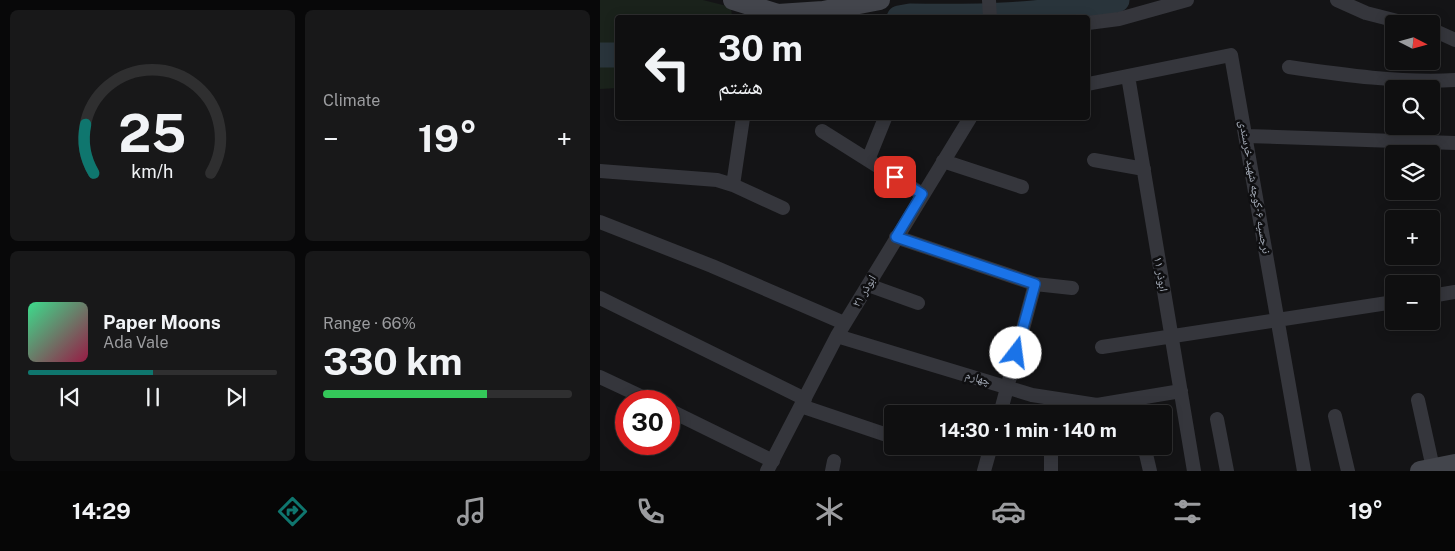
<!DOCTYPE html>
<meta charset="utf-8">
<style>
:root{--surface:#0f0f10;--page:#181819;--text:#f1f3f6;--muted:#9b9c9f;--line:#2f2f30;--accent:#0f766e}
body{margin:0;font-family:"Public Sans","Noto Naskh Arabic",sans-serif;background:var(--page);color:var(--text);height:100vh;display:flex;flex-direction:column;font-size:19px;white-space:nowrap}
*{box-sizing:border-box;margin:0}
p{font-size:16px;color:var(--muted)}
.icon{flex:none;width:28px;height:28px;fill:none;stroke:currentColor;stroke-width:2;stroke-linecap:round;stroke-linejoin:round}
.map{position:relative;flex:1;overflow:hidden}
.details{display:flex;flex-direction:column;gap:10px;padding:10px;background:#080809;width:600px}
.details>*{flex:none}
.guide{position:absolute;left:15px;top:15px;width:475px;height:105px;border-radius:5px;box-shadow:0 2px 12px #0003,0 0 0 1px var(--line);background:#0f0f10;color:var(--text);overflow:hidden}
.needle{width:32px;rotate:96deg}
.tools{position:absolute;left:785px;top:15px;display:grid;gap:10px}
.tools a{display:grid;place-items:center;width:55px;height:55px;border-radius:5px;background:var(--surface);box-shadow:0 2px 12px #0003,0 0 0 1px var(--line);font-size:25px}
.speed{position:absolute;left:15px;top:390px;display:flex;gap:10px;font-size:25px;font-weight:700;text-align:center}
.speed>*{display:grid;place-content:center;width:65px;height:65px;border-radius:50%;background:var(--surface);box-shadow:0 2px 12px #0003,0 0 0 1px var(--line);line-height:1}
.speed .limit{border:8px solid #d22;background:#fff;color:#111}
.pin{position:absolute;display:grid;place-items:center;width:42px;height:42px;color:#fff;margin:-21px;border-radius:10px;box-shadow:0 2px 8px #0006}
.me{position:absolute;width:55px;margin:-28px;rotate:15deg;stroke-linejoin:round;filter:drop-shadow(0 0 4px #0008)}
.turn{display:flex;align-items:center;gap:18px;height:105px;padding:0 20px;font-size:22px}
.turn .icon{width:65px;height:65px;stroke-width:2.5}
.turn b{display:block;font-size:35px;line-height:42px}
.big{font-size:38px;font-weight:700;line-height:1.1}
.details .widget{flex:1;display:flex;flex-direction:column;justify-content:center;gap:8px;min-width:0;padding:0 18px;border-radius:8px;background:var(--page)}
.details .dial{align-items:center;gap:0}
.dial svg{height:130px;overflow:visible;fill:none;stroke:var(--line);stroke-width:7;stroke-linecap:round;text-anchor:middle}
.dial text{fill:var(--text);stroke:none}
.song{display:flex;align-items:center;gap:15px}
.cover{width:60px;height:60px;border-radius:8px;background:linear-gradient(135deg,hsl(150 70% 55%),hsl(340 70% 35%))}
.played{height:5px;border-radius:2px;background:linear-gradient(90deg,var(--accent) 50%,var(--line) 50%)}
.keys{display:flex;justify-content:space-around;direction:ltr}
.heat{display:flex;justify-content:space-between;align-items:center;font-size:28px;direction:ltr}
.charge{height:8px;border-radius:4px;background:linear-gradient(90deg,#34c759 66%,var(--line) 0)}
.details .tiles{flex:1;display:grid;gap:10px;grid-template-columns:repeat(2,1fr)}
.trip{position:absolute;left:284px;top:405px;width:288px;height:50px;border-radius:5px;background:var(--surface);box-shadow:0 2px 12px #0003,0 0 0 1px var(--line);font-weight:700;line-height:50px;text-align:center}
.tabs{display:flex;height:80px;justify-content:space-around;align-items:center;background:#060606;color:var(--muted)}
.tabs .icon{width:35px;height:35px}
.tabs .current{color:var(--accent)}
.tabs b{font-size:22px;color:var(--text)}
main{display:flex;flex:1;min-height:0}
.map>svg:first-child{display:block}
</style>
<main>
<section class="details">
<div class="tiles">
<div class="widget dial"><svg viewBox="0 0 100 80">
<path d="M14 69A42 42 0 1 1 86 69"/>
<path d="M14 69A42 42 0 0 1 9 39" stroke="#0f766e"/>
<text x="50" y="56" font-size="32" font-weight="700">25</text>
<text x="50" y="72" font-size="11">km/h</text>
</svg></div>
<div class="widget"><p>Climate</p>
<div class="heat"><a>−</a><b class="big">19°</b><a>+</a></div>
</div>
<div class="widget">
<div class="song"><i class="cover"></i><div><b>Paper Moons</b><p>Ada Vale</p></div></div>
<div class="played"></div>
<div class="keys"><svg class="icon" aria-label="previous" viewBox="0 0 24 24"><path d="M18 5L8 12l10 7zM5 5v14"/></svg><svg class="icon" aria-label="pause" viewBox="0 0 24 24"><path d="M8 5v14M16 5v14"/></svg><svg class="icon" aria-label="next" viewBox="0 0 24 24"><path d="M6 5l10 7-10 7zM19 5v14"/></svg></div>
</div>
<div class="widget"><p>Range · 66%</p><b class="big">330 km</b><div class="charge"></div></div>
</div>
</section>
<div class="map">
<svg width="855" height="471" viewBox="0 0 855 471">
<rect width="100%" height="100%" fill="#141416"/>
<path fill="#1a221b" d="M0,0H103L131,7L132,17L18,18L17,88L0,89Z"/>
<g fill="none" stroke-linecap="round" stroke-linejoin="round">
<path stroke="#29343b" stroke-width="25" d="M299,18L310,16C379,17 448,16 517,0
M0,55H18"/>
<path stroke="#35363c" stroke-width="14" d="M389,0L390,18
M737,0L766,13L809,24
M488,23L519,19L587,0
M831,29L855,40
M689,67C744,75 800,83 855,80
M528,76L594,471
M488,84L631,55L704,471
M222,131L322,194
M646,136L855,143
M268,160L285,118
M494,160L544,169
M343,161L422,187
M0,171L117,180L133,185L183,208
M133,185L143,118
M0,222L112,266L244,323
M296,237L435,284L400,414
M435,284L472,288
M268,285L318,303
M831,296L855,292
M0,298L205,399
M237,336L432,395L497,405L581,391
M502,347L794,302
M0,377L51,401
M818,400L833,468
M201,406L284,434
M69,410L173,461
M735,416L748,471
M617,419L627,471
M546,454L550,471
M167,471L237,336L370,118
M232,471L234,461
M384,471L391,446
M451,471V446"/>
<path stroke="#43454c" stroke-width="20" d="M133,0L178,14L223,11L280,0
M820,471L855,464"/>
</g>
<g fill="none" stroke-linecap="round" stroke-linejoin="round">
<defs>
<path id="route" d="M295,177L322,194L296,237L435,284L416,353"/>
</defs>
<use href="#route" stroke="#114b97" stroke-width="12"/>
<use href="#route" stroke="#1a73e8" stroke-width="9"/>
</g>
<g text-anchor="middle" stroke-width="5" stroke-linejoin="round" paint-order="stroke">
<g font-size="12" fill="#a5acb8" stroke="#0f0f11">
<text transform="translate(655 187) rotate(80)" y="4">نرجسیه ۶-کوچه شهید خرسندی</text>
<text transform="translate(561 274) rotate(80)" y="4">ابوذر ۱۱</text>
<text transform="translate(264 291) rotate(-59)" y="4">۲۱ ابوذر</text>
<text transform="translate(378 378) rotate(17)" y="4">چهارم</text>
</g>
</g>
</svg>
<div class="tools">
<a><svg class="needle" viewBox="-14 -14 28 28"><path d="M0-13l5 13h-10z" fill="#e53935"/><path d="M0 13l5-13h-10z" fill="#9b9c9f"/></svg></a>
<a><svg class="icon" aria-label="search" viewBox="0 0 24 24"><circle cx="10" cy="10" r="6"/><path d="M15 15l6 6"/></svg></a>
<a><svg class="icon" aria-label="layers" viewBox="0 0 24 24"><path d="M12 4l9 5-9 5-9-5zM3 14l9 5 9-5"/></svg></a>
<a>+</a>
<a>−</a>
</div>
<div class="speed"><div class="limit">30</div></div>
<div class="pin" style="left:295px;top:177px;background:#d93025"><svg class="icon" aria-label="arrive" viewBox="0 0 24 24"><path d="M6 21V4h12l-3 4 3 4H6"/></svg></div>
<svg class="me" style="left:416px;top:353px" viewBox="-20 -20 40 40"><circle r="19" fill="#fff"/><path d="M0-13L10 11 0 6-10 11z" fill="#1a73e8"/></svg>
<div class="trip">14:30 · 1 min · 140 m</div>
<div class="guide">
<div class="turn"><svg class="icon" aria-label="left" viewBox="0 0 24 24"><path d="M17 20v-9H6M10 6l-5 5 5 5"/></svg><div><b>30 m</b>هشتم</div></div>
</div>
</div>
</main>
<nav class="tabs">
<b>14:29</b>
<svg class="icon current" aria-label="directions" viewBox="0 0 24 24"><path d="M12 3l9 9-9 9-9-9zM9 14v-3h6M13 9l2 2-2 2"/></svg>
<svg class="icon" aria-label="music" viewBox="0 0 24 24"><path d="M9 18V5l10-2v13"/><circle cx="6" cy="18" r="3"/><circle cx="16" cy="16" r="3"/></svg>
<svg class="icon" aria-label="phone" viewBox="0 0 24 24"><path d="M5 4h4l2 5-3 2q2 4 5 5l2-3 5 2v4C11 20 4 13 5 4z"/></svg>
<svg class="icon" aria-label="climate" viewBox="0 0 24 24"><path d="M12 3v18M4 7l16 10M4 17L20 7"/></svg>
<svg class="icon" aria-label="car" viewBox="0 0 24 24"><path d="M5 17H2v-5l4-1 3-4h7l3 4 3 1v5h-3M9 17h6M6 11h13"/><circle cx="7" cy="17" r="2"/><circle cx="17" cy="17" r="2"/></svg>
<svg class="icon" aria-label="filters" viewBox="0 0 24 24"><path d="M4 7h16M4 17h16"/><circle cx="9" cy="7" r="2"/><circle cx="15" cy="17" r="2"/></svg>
<b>19°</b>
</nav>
